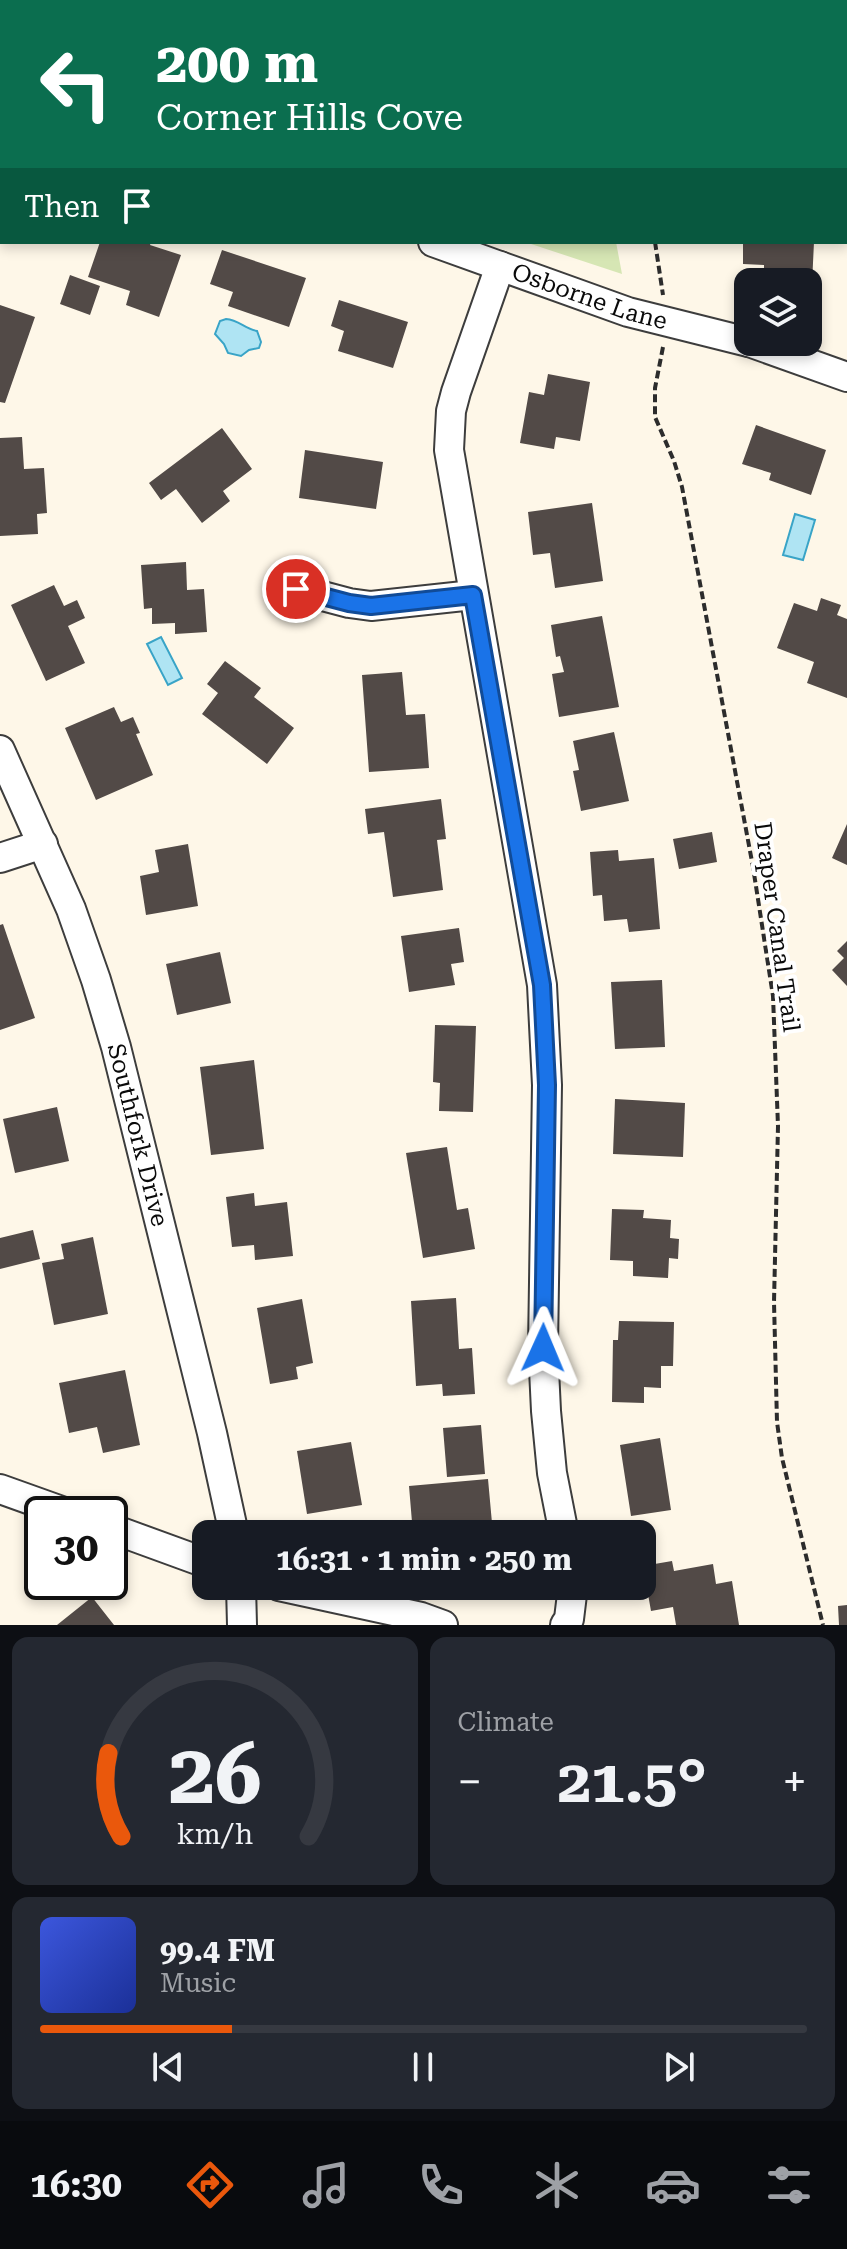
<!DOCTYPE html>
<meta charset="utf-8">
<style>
:root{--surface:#171b24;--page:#242831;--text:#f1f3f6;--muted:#9ea1a6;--line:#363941;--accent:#ea580c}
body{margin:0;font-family:"Roboto Serif",serif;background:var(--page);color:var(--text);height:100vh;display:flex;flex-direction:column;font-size:30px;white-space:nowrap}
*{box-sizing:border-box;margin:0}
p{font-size:26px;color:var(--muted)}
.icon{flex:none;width:44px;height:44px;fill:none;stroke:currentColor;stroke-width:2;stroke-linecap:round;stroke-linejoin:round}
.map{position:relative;height:1625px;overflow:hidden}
.drawer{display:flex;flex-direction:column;gap:12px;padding:12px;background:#0d0f14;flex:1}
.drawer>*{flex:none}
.guide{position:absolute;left:0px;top:0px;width:848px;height:244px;box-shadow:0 4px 12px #0003;background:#0b6e4f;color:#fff;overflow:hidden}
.fabs{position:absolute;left:734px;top:268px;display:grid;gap:16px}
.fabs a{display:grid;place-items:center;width:88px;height:88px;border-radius:16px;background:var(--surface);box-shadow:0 4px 12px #0003;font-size:40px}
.speed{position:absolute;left:24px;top:1496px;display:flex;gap:16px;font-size:40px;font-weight:700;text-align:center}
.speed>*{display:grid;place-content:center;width:104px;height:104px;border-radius:50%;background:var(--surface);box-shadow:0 4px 12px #0003;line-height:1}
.speed .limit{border:4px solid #111;border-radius:12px;background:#fff;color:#111}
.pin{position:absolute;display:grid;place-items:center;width:68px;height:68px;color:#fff;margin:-34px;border:4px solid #fff;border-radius:50%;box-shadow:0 2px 8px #0007}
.me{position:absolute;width:88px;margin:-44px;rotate:1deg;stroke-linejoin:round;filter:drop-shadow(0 0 6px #0008)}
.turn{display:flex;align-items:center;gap:28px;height:168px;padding:0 24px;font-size:36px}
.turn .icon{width:104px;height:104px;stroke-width:2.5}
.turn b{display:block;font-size:56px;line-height:68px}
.then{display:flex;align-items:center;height:76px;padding:0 24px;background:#0003;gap:16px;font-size:30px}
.big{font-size:60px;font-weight:700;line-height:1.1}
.drawer .widget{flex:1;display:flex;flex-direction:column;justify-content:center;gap:12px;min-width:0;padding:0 28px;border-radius:16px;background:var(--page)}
.drawer .dial{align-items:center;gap:0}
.dial svg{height:208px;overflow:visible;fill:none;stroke:var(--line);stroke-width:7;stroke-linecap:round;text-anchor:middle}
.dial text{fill:var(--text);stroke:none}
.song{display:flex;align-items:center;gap:24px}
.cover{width:96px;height:96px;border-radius:12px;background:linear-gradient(135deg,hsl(230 70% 55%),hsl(230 70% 35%))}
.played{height:8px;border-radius:4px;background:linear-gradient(90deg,var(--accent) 25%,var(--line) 25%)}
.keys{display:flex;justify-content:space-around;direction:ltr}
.heat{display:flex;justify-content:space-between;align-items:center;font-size:44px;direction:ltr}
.drawer .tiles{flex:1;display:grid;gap:12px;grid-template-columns:1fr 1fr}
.widget:last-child{grid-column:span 2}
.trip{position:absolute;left:192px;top:1520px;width:464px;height:80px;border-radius:16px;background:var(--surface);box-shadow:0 4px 12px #0003;font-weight:700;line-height:80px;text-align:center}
.tab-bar{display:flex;height:128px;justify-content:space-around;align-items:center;background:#090b0e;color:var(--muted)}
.tab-bar .icon{width:56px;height:56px}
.tab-bar .active{color:var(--accent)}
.tab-bar b{font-size:36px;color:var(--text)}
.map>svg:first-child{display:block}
</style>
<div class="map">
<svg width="847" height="1625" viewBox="0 0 847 1625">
<rect width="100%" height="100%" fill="#fef7e8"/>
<path fill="#d6e6b4" d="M333,0H578V2H332Z
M525,242H616L622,274Z"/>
<path fill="#afe4f3" stroke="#39a4c7" stroke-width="2" d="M226,319C239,320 245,329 257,331L261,342L259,348L249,350L241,356L228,353L224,344L215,334L220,321Z
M795,514L815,520L803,560L783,555Z
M161,637L182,678L168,685L147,644Z"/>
<path fill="#524a47" d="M100,242H151L150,245L181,255L159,317L126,305L130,291L88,277Z
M743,242H814L812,284L764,282V265L743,264Z
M222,250L306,278L289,327L228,306L233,292L210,284Z
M70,275L100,286L90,315L60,304Z
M339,300L408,322L393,368L338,351L344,331L331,326Z
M0,305L35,317L5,403L0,402Z
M548,374L590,382L580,441L556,437L554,449L520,443L529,392L544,395Z
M756,425L826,450L811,495L769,480L771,473L742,464Z
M222,428L252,469L223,491L230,501L202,523L176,489L161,500L149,483Z
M22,437L24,469L44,468L47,513L37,514L38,534L0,536V438Z
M305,450L383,462L376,509L299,498Z
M592,503L603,581L555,588L550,553L533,555L528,512Z
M186,562L187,590L204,589L207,632L175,634V623L152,624V608L144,609L141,565Z
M54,585L64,606L77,600L85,618L68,626L85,663L46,681L11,605Z
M821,598L841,605L837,615L847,619V698L807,683L814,662L777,648L794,603L817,611Z
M602,616L619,707L559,717L552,674L564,672L560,656L556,657L551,625Z
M225,661L261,688L254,697L294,728L267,764L202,714L218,693L207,684Z
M402,672L406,715L425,714L429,768L369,772L362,675Z
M114,707L121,722L133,717L140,733L136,734L153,775L96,800L65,728Z
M614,732L629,801L581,811L573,771L579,770L573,741Z
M441,799L446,839L437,840L443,890L393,897L384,832L368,834L365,809Z
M847,824V865L832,858Z
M712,832L717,862L679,869L673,839Z
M188,844L198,906L146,915L140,876L159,872L155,850Z
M618,850L619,861L654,858L660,929L629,932L627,919L604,921L602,895L593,896L590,852Z
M3,924L35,1018L0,1030V925Z
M459,928L464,962L451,964L455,985L409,992L401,936Z
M847,941V986L832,970L844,958L837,951Z
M220,952L231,1003L177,1015L166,964Z
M662,980L665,1047L615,1049L611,982Z
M435,1025L476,1026L473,1112L439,1111L440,1083L433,1082Z
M254,1060L264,1149L211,1155L200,1067Z
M615,1099L685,1103L683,1157L613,1154Z
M57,1107L69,1161L15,1173L3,1119Z
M447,1147L457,1210L468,1208L475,1249L423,1258L406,1153Z
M254,1193L255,1206L287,1202L293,1256L255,1260L254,1245L232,1247L226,1197Z
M612,1209L644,1210L643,1218L671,1220L670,1238L679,1239L678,1259L669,1258L668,1278L633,1276V1261L610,1260Z
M33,1230L40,1259L0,1269V1238Z
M93,1237L108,1314L54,1325L42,1263L64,1259L61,1244Z
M456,1298L459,1349L472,1348L475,1394L443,1396L442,1384L416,1386L411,1301Z
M302,1299L313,1363L296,1367L298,1379L270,1384L257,1308Z
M619,1321L674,1322L673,1366H661V1388L644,1387V1403L612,1402L613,1340H618Z
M125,1370L140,1445L103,1453L97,1427L69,1433L59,1383Z
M481,1425L485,1474L447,1477L443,1428Z
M660,1438L671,1510L631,1516L620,1445Z
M351,1442L362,1505L307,1514L297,1451Z
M488,1479L492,1523L444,1528V1534H413L409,1486Z
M672,1561L674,1571L713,1564L716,1584L732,1581L739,1625H676L673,1607L651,1611L643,1566Z
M92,1597L114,1625H57Z
M847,1605V1625H839L838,1606Z"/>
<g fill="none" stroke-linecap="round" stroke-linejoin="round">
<defs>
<g id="minor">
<path d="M836,0L837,2"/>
<path d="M846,60L847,67"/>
<path d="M0,87L2,88"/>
<path id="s1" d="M433,242L628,312L748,342"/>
<path d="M500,266L456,392L451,411L449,450L542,985L547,1085L543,1348L546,1411L552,1473L564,1534"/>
<path d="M749,342L847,377"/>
<path d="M296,589L349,603L371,606L473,595"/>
<path id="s2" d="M0,750L71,909L96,980L116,1047L212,1433L234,1534"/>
<path d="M0,858L43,844"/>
<path d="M0,1489L70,1514"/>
<path d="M110,1528L206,1563"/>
<path d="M241,1586L242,1625"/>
<path d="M279,1586L421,1617L443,1625"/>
<path d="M565,1625L569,1619L573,1586"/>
</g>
</defs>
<use href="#minor" stroke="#3d3d3d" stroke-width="32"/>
<path stroke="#2c2c2c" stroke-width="4" stroke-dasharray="8 4" stroke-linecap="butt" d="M608,0V2
M655,242L663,295
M663,347L655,388V417L674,461L682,487L753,867L773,996L778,1126L774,1302L777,1422L782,1458L823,1625"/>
<use href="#minor" stroke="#fff" stroke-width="28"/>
</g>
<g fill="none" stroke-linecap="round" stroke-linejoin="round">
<defs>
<path id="route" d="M296,589L349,603L371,606L473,595L542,985L547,1085L543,1348"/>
</defs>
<use href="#route" stroke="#114b97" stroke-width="20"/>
<use href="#route" stroke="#1a73e8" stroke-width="14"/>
</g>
<g text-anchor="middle" stroke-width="8" stroke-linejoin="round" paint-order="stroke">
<g font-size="24" fill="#0a0a0a" stroke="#fff">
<text dy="8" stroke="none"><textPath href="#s1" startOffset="166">Osborne Lane</textPath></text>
<text transform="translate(777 927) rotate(82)" y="8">Draper Canal Trail</text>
<text dy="8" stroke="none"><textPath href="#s2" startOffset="410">Southfork Drive</textPath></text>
</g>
</g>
</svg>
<div class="fabs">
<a><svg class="icon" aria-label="layers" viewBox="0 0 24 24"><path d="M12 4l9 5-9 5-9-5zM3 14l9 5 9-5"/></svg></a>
</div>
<div class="speed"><div class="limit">30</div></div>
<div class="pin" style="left:296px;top:589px;background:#d93025"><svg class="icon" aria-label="arrive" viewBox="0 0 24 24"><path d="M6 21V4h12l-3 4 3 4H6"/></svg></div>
<svg class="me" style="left:543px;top:1348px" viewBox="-20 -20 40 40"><path d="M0-17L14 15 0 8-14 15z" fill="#1a73e8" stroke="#fff" stroke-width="4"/></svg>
<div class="trip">16:31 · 1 min · 250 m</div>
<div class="guide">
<div class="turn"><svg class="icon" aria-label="left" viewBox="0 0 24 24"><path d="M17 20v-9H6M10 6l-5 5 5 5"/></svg><div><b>200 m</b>Corner Hills Cove</div></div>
<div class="then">Then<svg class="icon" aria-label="arrive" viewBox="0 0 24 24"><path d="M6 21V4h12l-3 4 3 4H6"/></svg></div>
</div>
</div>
<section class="drawer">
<div class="tiles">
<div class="widget dial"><svg viewBox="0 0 100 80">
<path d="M14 69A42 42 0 1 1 86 69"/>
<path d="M14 69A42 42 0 0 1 9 37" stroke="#ea580c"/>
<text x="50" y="56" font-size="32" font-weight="700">26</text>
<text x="50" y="72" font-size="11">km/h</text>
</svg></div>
<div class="widget"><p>Climate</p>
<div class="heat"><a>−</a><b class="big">21.5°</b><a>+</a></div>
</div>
<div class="widget">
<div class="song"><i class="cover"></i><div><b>99.4 FM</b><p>Music</p></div></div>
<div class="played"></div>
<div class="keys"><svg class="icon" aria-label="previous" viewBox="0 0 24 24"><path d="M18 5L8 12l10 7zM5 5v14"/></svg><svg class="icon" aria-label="pause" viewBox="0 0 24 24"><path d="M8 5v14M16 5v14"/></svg><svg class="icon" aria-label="next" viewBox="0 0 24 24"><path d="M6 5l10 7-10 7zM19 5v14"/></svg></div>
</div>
</div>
</section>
<nav class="tab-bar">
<b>16:30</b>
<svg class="icon active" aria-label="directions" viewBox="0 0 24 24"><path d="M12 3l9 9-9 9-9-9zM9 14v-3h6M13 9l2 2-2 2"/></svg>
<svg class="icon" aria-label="music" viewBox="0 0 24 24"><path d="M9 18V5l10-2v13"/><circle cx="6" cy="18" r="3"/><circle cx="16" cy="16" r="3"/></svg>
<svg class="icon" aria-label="phone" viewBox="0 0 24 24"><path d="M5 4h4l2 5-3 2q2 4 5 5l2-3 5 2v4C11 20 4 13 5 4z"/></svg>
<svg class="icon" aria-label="climate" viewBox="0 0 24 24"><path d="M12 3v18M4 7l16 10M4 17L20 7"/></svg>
<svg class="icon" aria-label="car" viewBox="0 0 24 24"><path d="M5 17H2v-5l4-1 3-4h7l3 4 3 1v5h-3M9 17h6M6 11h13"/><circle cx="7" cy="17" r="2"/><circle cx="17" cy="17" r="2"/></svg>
<svg class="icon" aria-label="filters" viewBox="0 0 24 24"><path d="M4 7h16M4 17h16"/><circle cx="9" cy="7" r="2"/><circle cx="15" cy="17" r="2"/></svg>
</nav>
